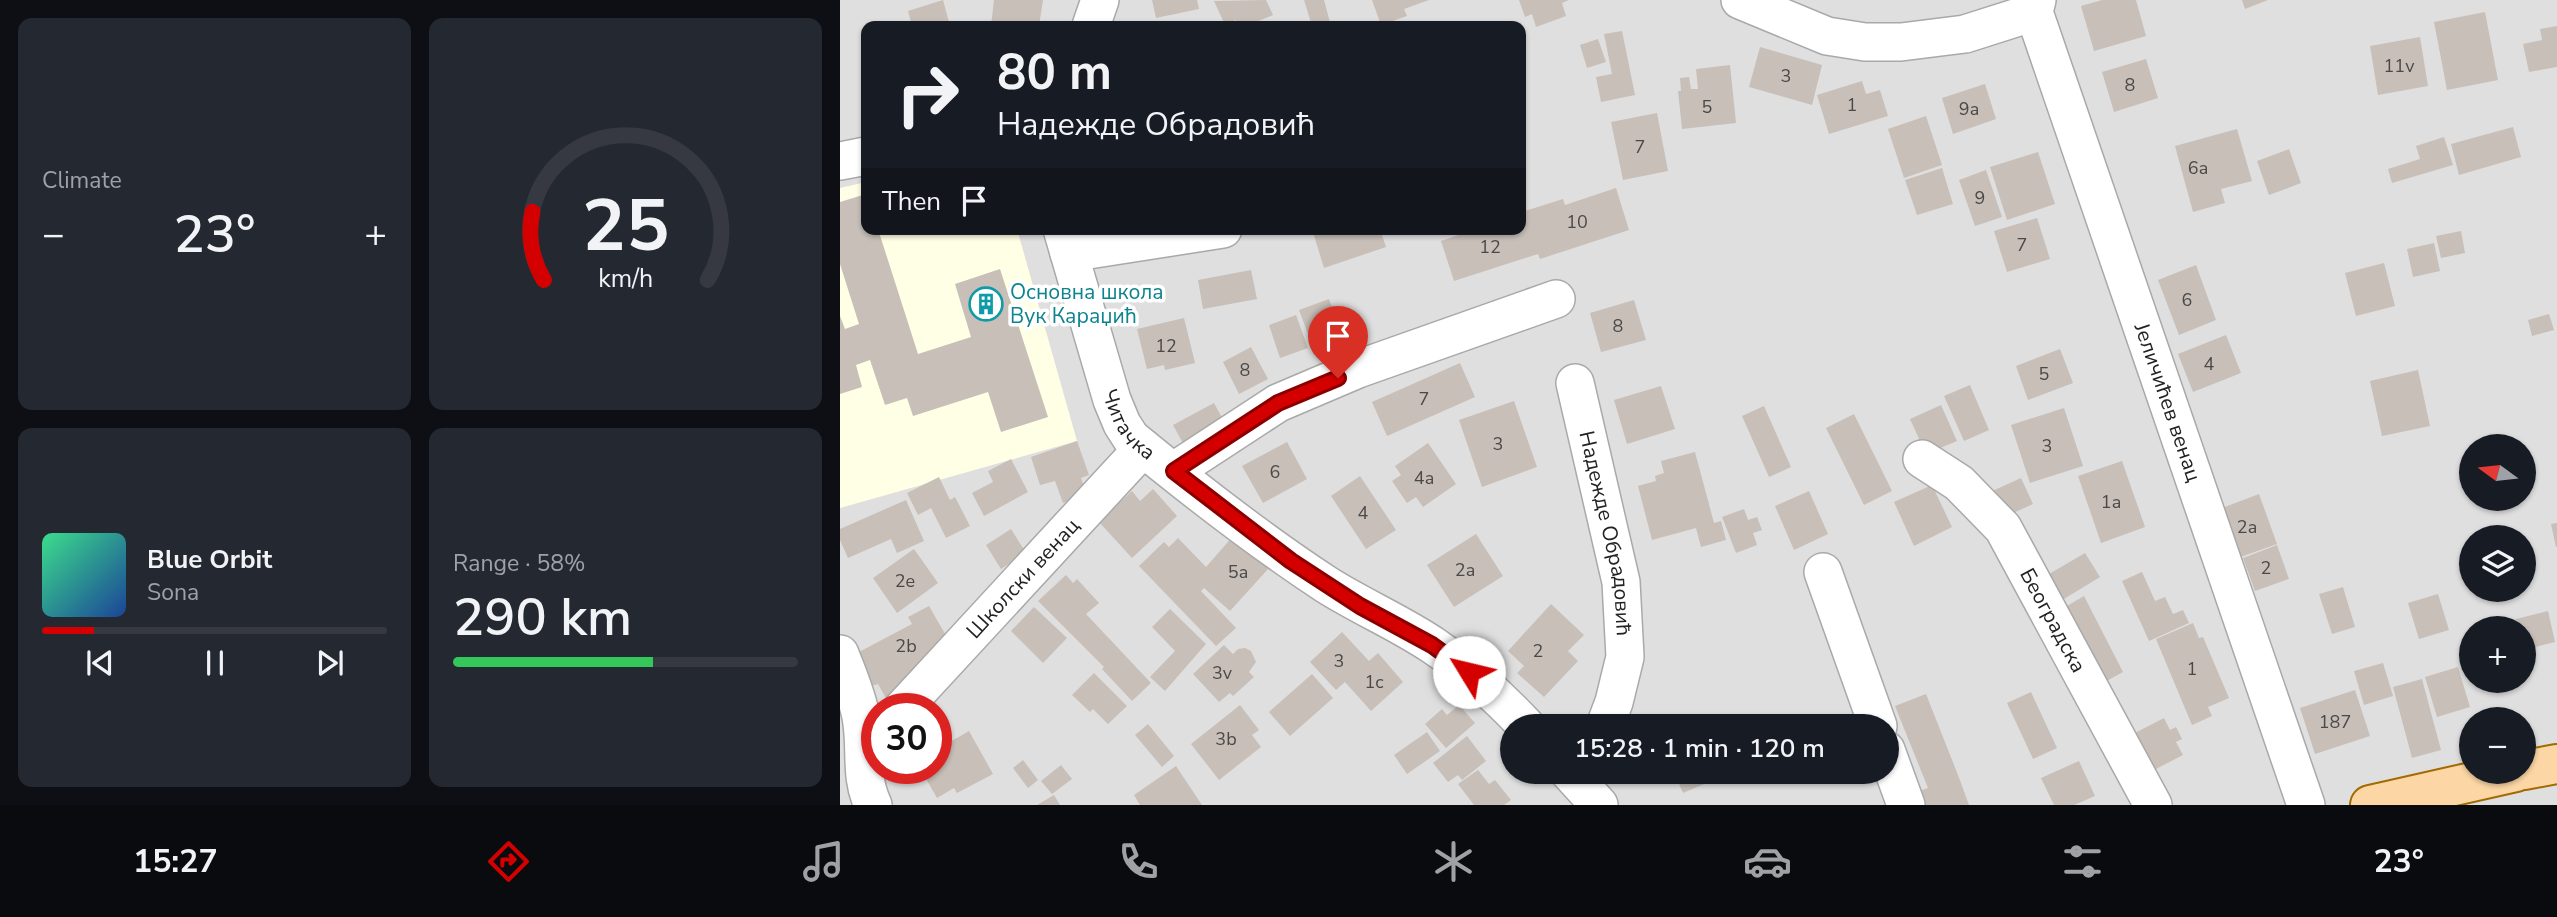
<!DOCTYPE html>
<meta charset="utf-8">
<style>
:root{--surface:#171b24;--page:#242831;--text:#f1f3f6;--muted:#9ea1a6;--line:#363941;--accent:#d40000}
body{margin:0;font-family:"Nunito Sans",sans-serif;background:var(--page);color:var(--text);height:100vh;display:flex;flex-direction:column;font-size:26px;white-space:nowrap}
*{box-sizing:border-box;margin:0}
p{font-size:23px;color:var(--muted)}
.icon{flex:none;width:38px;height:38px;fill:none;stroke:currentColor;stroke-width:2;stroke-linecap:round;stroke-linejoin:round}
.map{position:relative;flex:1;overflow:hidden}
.details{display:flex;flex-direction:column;gap:18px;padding:18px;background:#0d0f14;width:840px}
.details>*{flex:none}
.banner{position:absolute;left:21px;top:21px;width:665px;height:214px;border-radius:14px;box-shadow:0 2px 5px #0004;background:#171b24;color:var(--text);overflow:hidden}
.needle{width:46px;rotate:285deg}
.buttons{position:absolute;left:1619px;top:434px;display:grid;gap:14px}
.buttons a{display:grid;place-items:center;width:77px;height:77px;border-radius:50%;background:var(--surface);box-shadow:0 2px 5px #0004;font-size:35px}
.speed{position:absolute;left:21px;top:693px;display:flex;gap:14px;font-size:35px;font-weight:700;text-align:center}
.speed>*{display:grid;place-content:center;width:91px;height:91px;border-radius:50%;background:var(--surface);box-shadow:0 2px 5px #0004;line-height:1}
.speed .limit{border:10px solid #d22;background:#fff;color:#111}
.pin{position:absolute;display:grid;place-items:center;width:60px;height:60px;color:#fff;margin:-72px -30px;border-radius:50% 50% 50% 0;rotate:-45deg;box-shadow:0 0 7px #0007}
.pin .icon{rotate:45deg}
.me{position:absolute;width:77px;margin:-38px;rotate:306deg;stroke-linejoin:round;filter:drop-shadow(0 0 5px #0008)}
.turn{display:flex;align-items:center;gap:24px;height:147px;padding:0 21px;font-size:32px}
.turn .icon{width:91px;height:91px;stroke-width:2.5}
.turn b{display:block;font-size:49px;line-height:60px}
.then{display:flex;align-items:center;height:66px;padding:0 21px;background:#0003;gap:14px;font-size:26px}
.big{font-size:52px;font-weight:600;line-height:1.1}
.details .widget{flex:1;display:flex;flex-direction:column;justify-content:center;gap:10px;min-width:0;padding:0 24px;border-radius:14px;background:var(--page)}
.details .dial{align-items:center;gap:0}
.dial svg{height:182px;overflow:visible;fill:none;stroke:var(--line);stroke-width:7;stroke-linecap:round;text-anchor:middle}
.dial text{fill:var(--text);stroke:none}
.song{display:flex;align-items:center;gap:21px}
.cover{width:84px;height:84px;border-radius:10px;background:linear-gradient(135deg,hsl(150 70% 55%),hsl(220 70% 35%))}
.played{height:7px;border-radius:4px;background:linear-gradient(90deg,var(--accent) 15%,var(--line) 15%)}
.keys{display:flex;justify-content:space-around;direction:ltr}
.heat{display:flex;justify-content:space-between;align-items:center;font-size:38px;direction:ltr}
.charge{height:10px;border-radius:5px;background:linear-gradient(90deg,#34c759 58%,var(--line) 0)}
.details .tiles{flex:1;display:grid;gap:18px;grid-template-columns:repeat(2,1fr)}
.trip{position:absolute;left:660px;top:714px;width:399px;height:70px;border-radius:35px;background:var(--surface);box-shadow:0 2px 5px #0004;font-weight:600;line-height:70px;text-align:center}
.tabs{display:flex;height:112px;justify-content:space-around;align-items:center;background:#090b0e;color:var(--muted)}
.tabs .icon{width:49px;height:49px}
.tabs .active{color:var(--accent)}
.tabs b{font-size:32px;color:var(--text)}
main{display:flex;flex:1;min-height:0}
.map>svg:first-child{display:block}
</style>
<main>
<section class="details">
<div class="tiles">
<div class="widget"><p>Climate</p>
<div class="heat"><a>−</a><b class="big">23°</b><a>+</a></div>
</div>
<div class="widget dial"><svg viewBox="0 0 100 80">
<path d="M14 69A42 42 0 1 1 86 69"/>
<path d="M14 69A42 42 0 0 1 9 39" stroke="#d40000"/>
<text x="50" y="56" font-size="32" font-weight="700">25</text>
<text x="50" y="72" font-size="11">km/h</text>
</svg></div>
<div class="widget">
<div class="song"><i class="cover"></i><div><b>Blue Orbit</b><p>Sona</p></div></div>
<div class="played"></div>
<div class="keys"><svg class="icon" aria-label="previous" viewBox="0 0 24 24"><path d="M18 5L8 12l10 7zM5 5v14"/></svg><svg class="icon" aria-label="pause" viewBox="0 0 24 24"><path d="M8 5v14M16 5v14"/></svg><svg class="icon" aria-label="next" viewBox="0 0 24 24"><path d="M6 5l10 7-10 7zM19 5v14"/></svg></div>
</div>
<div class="widget"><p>Range · 58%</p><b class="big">290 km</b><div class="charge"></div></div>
</div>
</section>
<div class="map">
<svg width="1717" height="805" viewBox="0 0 1717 805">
<rect width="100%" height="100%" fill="#f2efe9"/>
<path fill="#e0dfdf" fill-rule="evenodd" d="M0,0H1717V805H0ZM26,26H681V229H26ZM1631,446H1684V499H1631ZM1631,537H1684V590H1631ZM1631,628H1684V681H1631ZM37,709H96V768H37ZM1631,719H1684V772H1631ZM672,726H1046V772H672Z"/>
<path fill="#ffffe5" d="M26,182V229H177L237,441L0,508V188Z"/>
<path fill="#c7bfb8" d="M103,0L110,26H72L68,11Z
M154,0H203L199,26H151Z
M312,0H357L359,9L316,18Z
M426,0L433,15L406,26H398L396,20L385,25L374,1Z
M464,0H484L491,26H472Z
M532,0H589L564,9L567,16L541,25Z
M679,0H729L722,3L726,16L696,27L692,14L685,17Z
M1262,0H1296L1306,36L1254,51L1241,6Z
M1402,0H1428L1405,9Z
M1645,12L1658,80L1607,90L1594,22Z
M1717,26V67L1689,72L1683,44L1702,40L1700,29Z
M782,31L795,95L761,102L756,77L772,74L764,34Z
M1580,37L1588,86L1538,95L1530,46Z
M758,39L766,62L747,68L740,45Z
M920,47L982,65L972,105L909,87Z
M1306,59L1318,98L1274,112L1262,72Z
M890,65L896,123L842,129L838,91H841L840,78L849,77L851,89H858L856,69Z
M1022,81L1026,94L1040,90L1048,116L989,134L977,95Z
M1145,84L1156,119L1113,134L1102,98Z
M817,113L828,171L783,180L771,122Z
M1086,116L1102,165L1064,178L1048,129Z
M1673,127L1681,157L1619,175L1611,144Z
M1397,129L1412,181L1381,189L1385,203L1353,212L1335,146Z
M1604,137L1613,165L1552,183L1548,169L1580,159L1576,146Z
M1449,149L1461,183L1429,195L1417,161Z
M1198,152L1215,204L1167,220L1150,167Z
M1102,168L1113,204L1077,215L1065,180Z
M1146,170L1162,217L1135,226L1119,180Z
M776,188L789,230L700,259L698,254L614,281L601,241L636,229H681V215L685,213V211L723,199L725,205Z
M26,194V229H38L78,354L131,337L115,284L160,269L208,417L161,432L148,392L73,416L67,398L45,405L30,360L16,365L22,387L0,394V316L5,329L19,324L0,264V202Z
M1197,218L1210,259L1167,272L1154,231Z
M472,229H540L546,247L484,268Z
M1621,231L1625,253L1601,258L1596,236Z
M1594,243L1600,271L1573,277L1567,249Z
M1544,263L1555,306L1516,316L1505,273Z
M1356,265L1376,320L1339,335L1318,280Z
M411,270L417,299L363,309L358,280Z
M489,299L502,336L473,347L459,310Z
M794,300L806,340L761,352L750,313Z
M1709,314L1714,330L1692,336L1688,320Z
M456,315L468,348L440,358L429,325Z
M344,318L355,363L325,370L324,365L307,369L297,329Z
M1386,335L1401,373L1353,392L1338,354Z
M411,347L428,379L399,394L383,362Z
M1220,349L1233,383L1188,400L1176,366Z
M620,363L635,397L547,436L532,402Z
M1578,370L1590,426L1542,436L1530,381Z
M1130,385L1149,430L1124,441L1104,396Z
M821,386L835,429L787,444L774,400Z
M674,401L697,467L642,487L619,420Z
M374,403L386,425L345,447L333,425Z
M1101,405L1117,441L1086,454L1070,419Z
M924,406L951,467L929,477L902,416Z
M1224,408L1243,466L1190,483L1171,425Z
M1014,414L1052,491L1024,505L986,428Z
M237,441L249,475L241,478L247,495L223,503L215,481L200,485L191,457Z
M447,442L467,479L423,503L402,466Z
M588,443L616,484L583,507L576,497L567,503L552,481L561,475L555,466Z
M855,452L874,523L881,521L886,540L861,547L856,528L812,540L798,486L816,481L815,476L824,473L821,461Z
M171,459L188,492L144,516L132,493L153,482L148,471Z
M1282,461L1305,527L1261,543L1238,476Z
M520,476L556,530L526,549L491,496Z
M99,477L110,500L115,497L130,526L106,538L91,508L78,515L67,493Z
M1181,478L1193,504L1160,519L1148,493Z
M1092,485L1112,527L1074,546L1054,502Z
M313,489L337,516L292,558L259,522L292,491L300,501Z
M969,491L988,534L954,550L935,506Z
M1419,494L1437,544L1395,559L1377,510Z
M66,500L84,541L57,553L51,539L8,558L0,540V529Z
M904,509L908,520L917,517L922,530L913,533L917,545L896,553L882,517Z
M1717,523V547H1716L1711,524Z
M171,529L186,553L161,569L146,545Z
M636,534L663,576L614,607L587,565Z
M394,535L429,568L390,611L364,588L361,591L396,628L376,646L299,566L324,542L329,547L338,538L366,567Z
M1437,545L1449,579L1415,591L1403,558Z
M74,549L98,583L57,613L33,578Z
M1245,553L1260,577L1219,602L1204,577Z
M1302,572L1315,601L1325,597L1333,614L1343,610L1349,623L1309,641L1282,581Z
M226,575L233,583L237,579L259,603L246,614L311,683L292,701L262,669L264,667L198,601Z
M1503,587L1515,627L1492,634L1479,594Z
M1598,594L1609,630L1579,639L1568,603Z
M1244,596L1283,672L1263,683L1222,609Z
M711,604L744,635L728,651L738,661L704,697L677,673L684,666L668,651Z
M89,606L108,639L47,700L38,684L31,686L17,653L72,624L68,617Z
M194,607L227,638L203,663L171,631Z
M330,609L366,644L325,691L310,677L335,651L312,627Z
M1708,611L1715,642L1684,650V628H1661L1660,623Z
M1353,623L1359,638L1363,637L1389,698L1368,707L1372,716L1352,725L1316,639Z
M502,632L529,661L538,653L563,682L531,711L505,682L496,690L470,662Z
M384,645L393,654L398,649L405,648L411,651L416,662L409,672L414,677L393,696L390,693L379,702L353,674Z
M1543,663L1553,696L1524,705L1514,671Z
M1618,667L1630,707L1597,717L1585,677Z
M254,673L287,706L268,724L253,709L250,712L232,695Z
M472,674L493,698L450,736L429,712Z
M1582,679L1601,750L1572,758L1553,687Z
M1515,690L1530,736L1475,754L1460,708Z
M1191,692L1217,748L1193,759L1167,703Z
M1086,694L1118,775L1129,805H1084L1079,791L1088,788L1055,706Z
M400,705L419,730L412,735L421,747L379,780L351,744Z
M619,705L635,723L606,748L585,724L602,709L607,715Z
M1324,718L1330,730L1336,727L1342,739L1336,742L1343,755L1312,771L1293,734Z
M308,724L334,756L322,767L295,735Z
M129,731L153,774L117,793L114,788L97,798L80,768H96V750Z
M587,732L600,751L567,774L554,755Z
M627,736L646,761L622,780L618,775L608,782L593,763Z
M183,760L198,780L188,788L173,768Z
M1239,761L1255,796L1234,805H1214L1201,778Z
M221,765L232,779L212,794L201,781Z
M336,766L362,805H300L294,795Z
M638,770L649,784L655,780L671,800L664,805H634L618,784Z
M834,772H893L843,793Z
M214,795L220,805H197Z"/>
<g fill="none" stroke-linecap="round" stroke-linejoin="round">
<defs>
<g id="minor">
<path d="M900,0L987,36L1025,42H1061L1125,34L1194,12"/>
<path id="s1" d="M1197,0L1194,12L1466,805"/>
<path d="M251,26L260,0"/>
<path d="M0,161L26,156"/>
<path id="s2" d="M222,229L272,400L282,424L291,438C353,489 420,541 487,585C522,607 560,623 594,646C628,669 658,696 686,726"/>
<path d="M229,253L383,229"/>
<path id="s3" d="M735,383L781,582L785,657L774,702L765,726"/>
<path id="s4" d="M1082,459L1119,483L1163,528L1313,805"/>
<path d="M334,471L438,403L518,369L716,299"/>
<path d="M983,572L1038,726"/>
<path d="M0,654C8,675 17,695 21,717C27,748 19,776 33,805"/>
<path id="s5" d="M62,709L303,448"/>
<path d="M1046,750L1066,805"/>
<path d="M729,772L759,805"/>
</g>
<path id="major" d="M1684,770L1717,764
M1530,805L1676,772"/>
</defs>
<use href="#minor" stroke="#a9a9a9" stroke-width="40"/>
<use href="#major" stroke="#a06b00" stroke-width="42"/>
<use href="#minor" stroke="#fff" stroke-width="37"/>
<use href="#major" stroke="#fcd6a4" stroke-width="38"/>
</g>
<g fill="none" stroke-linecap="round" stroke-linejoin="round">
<defs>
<path id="route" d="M498,378L438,403L334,471L451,561L520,606L592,645L629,672"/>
</defs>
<use href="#route" stroke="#8a0000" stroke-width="18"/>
<use href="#route" stroke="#d40000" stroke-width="12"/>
</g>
<defs>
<symbol id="building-ring" viewBox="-11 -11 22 22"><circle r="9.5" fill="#fff" stroke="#0f9aa8" stroke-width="1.5"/><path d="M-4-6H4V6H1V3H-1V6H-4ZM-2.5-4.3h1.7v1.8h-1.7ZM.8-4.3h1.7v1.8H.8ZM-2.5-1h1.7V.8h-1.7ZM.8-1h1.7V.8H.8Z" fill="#0f9aa8"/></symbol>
</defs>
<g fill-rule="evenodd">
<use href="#building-ring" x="127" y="285" width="38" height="38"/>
</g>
<g text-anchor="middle" stroke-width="7" stroke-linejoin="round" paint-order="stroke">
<g font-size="18" fill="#4b4948">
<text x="1559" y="72">11v</text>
<text x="946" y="82">3</text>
<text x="1290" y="91">8</text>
<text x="1012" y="111">1</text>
<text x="867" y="113">5</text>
<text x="1129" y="115">9a</text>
<text x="800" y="153">7</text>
<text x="1358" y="174">6a</text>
<text x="1140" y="204">9</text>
<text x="737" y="228">10</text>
<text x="1182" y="251">7</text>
<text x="650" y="253">12</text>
<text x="1347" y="306">6</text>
<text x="778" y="332">8</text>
<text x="326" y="352">12</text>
<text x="1369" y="370">4</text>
<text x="405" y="376">8</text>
<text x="1204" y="380">5</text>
<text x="584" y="405">7</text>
<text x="658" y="450">3</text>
<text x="1207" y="452">3</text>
<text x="435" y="478">6</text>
<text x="584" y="484">4a</text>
<text x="1271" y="508">1a</text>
<text x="523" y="519">4</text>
<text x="1407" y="533">2a</text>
<text x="1426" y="574">2</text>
<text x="625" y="576">2a</text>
<text x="398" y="578">5a</text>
<text x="65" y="587">2e</text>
<text x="66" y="652">2b</text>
<text x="698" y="657">2</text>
<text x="499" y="667">3</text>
<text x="1352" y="675">1</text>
<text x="382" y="679">3v</text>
<text x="534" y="688">1c</text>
<text x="1495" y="728">187</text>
<text x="386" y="745">3b</text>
</g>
<g font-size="21" fill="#0d838f" stroke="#fff" text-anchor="start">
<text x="170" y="299">Основна школа<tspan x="170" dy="24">Вук Караџић</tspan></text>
</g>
<g font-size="21" fill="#222" stroke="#fff">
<text dy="7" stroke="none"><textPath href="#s1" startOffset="425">Јеличићев венац</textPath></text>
<text dy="7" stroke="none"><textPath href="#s2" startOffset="208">Читачка</textPath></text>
<text dy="7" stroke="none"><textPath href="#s3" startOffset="154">Надежде Обрадовић</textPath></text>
<text dy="7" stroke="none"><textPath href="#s5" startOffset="178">Школски венац</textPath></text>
<text dy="7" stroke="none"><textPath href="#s4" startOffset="212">Београдска</textPath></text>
</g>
</g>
</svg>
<div class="buttons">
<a><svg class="needle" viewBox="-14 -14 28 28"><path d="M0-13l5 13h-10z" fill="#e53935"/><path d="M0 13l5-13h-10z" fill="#9ea1a6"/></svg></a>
<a><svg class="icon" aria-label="layers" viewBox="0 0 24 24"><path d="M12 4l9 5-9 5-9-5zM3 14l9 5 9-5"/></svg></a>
<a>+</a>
<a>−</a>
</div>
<div class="speed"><div class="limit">30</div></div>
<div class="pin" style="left:498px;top:378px;background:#d93025"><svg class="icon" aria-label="arrive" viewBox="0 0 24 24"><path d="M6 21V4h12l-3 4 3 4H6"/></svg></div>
<svg class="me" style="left:629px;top:672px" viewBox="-20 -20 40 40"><circle r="19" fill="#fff"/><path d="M0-13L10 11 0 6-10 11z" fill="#d40000"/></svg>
<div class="trip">15:28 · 1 min · 120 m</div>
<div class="banner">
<div class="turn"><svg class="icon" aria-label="right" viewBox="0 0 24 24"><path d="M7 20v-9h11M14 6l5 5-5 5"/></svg><div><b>80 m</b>Надежде Обрадовић</div></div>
<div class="then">Then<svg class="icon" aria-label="arrive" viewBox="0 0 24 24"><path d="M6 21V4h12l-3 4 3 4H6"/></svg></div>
</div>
</div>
</main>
<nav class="tabs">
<b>15:27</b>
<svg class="icon active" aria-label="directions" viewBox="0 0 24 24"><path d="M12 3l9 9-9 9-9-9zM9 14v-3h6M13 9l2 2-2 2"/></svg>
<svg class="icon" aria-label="music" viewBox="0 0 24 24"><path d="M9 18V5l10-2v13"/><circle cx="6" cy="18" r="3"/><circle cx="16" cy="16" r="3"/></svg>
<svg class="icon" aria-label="phone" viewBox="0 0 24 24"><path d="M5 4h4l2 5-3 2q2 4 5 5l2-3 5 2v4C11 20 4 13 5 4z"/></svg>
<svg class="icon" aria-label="climate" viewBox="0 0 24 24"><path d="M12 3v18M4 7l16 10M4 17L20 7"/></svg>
<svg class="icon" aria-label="car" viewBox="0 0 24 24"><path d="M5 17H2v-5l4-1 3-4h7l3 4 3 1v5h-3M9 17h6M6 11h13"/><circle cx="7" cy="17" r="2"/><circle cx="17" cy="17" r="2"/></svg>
<svg class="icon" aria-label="filters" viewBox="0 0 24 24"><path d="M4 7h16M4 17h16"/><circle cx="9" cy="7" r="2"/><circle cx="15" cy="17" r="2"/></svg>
<b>23°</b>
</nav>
